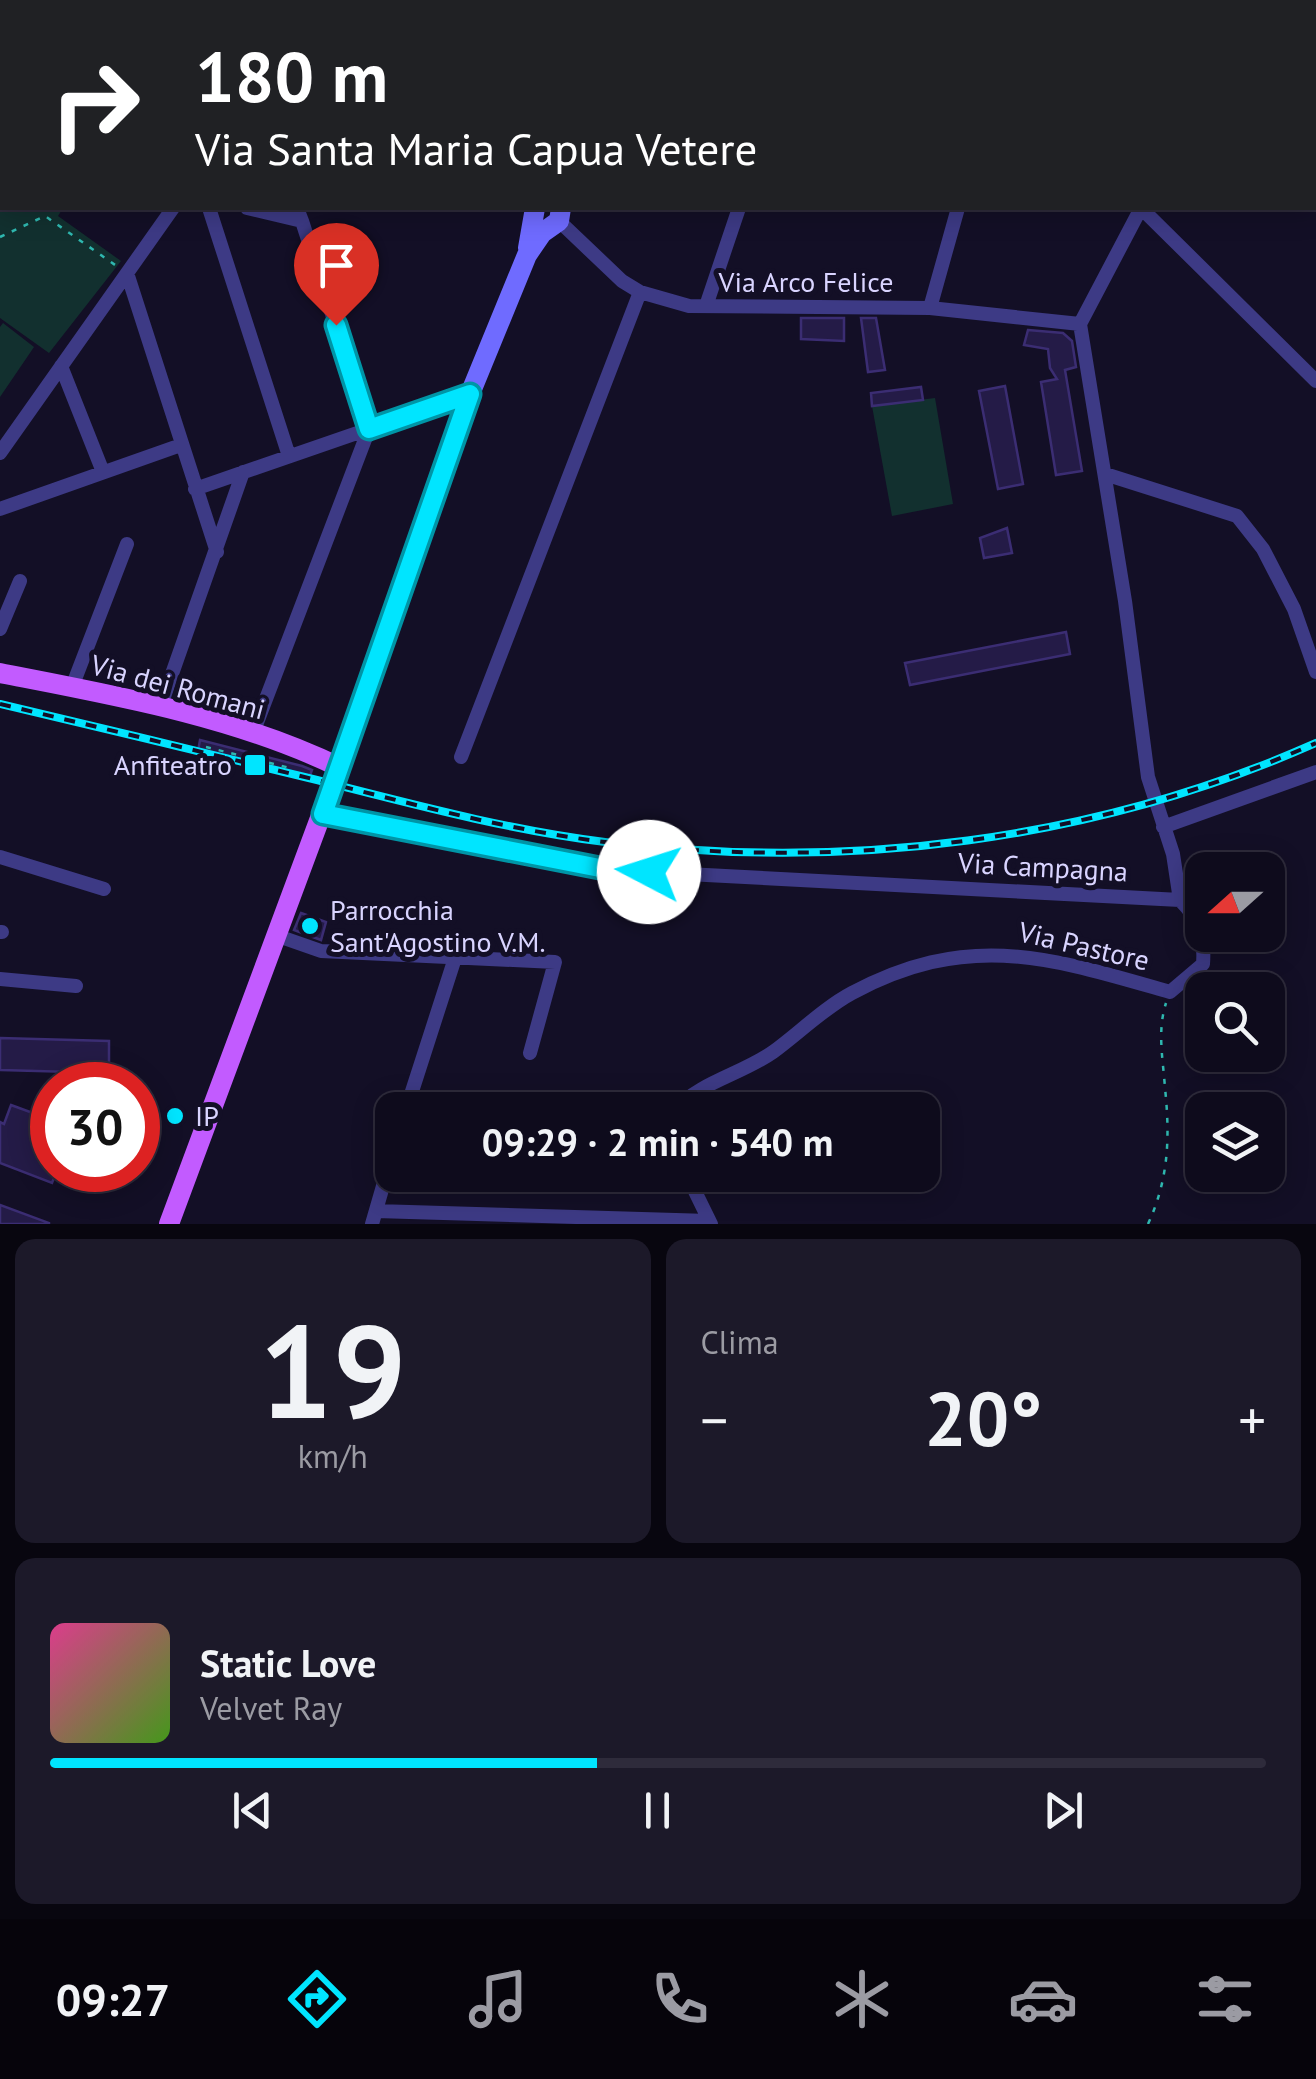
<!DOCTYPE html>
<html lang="it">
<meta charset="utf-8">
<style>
:root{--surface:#0e0b1c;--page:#1c1929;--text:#f1f3f6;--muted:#9b9ba3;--line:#2e2b3b;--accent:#00e5ff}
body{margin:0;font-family:"PT Sans",sans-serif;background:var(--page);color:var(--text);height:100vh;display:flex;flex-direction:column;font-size:38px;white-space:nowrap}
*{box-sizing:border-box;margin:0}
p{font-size:32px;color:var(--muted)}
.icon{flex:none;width:55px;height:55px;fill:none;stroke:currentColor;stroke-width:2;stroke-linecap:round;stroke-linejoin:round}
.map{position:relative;height:1224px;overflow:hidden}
.details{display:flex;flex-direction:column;gap:15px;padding:15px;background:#08060f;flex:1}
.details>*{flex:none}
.guide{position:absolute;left:0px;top:0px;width:1318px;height:210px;box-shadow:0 5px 25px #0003,0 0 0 2px var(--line);background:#202124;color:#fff;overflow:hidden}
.needle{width:65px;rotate:249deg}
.fabs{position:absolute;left:1185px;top:852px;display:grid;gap:20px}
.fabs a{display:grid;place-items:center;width:100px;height:100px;border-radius:20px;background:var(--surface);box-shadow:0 5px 25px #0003,0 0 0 2px var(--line);font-size:50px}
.speed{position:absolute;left:30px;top:1062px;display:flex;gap:20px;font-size:50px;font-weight:700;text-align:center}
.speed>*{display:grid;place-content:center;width:130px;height:130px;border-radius:50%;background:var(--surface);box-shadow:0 5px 25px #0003,0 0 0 2px var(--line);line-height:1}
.speed .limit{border:15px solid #d22;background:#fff;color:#111}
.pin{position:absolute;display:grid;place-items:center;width:85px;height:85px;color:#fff;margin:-102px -42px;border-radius:50% 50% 50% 0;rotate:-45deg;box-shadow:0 0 10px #0007}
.pin .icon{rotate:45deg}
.me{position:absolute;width:110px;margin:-55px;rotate:275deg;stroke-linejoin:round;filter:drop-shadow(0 0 8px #0008)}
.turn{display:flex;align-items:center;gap:35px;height:210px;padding:0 30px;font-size:45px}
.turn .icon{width:130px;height:130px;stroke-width:2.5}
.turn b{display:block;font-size:70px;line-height:85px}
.big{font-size:75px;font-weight:700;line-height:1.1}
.details .tile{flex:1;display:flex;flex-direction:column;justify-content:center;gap:15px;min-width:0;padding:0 35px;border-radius:20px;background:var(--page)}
.details .dial{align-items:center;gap:0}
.dial b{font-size:130px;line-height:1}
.song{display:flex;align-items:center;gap:30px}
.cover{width:120px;height:120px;border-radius:15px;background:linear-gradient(135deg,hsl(330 70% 55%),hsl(100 70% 35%))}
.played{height:10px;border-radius:5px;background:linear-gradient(90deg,var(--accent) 45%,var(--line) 45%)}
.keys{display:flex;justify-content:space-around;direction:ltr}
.heat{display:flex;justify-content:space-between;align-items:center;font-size:55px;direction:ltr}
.details .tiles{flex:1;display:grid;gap:15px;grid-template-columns:1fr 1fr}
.tile:last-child{grid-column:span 2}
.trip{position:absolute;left:375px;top:1092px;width:565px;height:100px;border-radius:20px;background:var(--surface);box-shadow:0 5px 25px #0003,0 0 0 2px var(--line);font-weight:700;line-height:100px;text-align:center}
.tab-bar{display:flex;height:160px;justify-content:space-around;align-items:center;background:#06040b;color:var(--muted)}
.tab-bar .icon{width:70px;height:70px}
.tab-bar .active{color:var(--accent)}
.tab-bar b{font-size:45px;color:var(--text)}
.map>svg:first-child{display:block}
</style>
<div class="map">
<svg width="1316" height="1224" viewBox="0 0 1316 1224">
<rect width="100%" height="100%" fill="#130f26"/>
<path fill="#12302f" d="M0,0H216L2,2V208H63L58,216L121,261L49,353L0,318Z
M3,323L34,347L0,397V327Z
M935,398L953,504L892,516L872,406Z"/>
<path fill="#241b47" stroke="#3b2d73" stroke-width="2.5" d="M801,318H844V341L801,339Z
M861,318H876L885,370L868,372Z
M1028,330L1063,333L1072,341L1076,367L1065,370L1082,471L1056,475L1041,382L1057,379L1050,368L1048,349L1024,345Z
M1005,386L1023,484L998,489L979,391Z
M921,387L923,400L872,406L871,393Z
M1007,528L1012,553L984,558L980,538Z
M1066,632L1070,654L910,685L905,663Z
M200,740L302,766L312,770L309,778L198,751Z
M301,913L326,922L321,940L294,930Z
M0,1038L109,1041V1073L0,1070Z
M11,1105L52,1120L45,1142L52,1145V1170H57L52,1183L0,1163V1122L4,1124Z
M0,1205L49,1223V1224H0Z"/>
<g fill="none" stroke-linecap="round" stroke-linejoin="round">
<path stroke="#2fb8b0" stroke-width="2.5" stroke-dasharray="5 8" stroke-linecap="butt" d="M198,2L199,0
M0,148H2
M0,237L45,216L118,267
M206,747L294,769
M1148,1224C1169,1179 1170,1136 1165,1088C1163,1059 1157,1031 1166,1003"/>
<path stroke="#3d3a85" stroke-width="14" d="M794,0L802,2
M328,2L329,0
M1016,2V0
M1244,2L1245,0
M1315,181L1316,183
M209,208L289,456
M247,208L302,221L297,208
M1141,208L1316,381
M559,221L622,281L640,292L689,306L930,308L1080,324
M127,273L217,552
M706,306L739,208
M930,308L958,208
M1080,324L1141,208
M61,366L103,472
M0,453L173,208
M1105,474L1237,516L1263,549L1294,609L1316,672
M195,489L470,394
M0,509L181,445
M0,629L20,581
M72,687L127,544
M160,708L243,472
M253,733L369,429L302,221
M461,757L640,292
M323,813L610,870L1180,900L1173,854L1148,777L1125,601L1080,324
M1163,827L1316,772
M0,857L104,889
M0,932H2
M278,936L321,951L555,962L530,1053
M0,979L76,986
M406,1110L455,958
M675,1110C700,1082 742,1074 773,1052C799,1033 824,1008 852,993C970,930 1051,958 1170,992L1203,964C1205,937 1199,919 1180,900
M687,1175L711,1224
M376,1211L709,1221
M372,1224L392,1155"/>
<path stroke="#6f6bff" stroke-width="20" d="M607,2L608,0
M528,248L535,208
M339,767L470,394L527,255L542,233L559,221L561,208"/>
<path stroke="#c25bff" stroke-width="20" d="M0,673C113,695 234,716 339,767L169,1224"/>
<defs>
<path id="rail" d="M0,704C106,729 211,754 317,780C412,804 508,830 605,842C848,871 1092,842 1316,743"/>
</defs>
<use href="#rail" stroke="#00e5ff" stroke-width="8"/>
<use href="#rail" stroke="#130f26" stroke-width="4" stroke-dasharray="11" stroke-linecap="butt"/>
</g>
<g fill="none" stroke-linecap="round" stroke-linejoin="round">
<defs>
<path id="route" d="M336,325L369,429L470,394L323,814L610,870L649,872"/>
</defs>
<use href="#route" stroke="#0095a6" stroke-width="25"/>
<use href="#route" stroke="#00e5ff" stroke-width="18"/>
</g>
<g fill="#00e5ff" stroke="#130f26" stroke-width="4">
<rect x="243" y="753" width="24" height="24" rx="5"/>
<circle cx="310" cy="926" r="10"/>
<circle cx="175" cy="1116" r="10"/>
</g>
<g text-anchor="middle" stroke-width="10" stroke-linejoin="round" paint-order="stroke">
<g font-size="28" fill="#d9d4ff" stroke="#130f26">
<text x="806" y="292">Via Arco Felice</text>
<text transform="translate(178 687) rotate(15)" y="10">Via dei Romani</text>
<text transform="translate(1043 867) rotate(3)" y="10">Via Campagna</text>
<text transform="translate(1084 946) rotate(13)" y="10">Via Pastore</text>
</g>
<g font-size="28" fill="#d9d4ff" stroke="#130f26" text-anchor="start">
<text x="232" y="775" text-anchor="end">Anfiteatro</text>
<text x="330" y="920">Parrocchia<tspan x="330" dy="32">Sant'Agostino V.M.</tspan></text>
<text x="195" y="1126">IP</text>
</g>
</g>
</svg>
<div class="fabs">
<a><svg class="needle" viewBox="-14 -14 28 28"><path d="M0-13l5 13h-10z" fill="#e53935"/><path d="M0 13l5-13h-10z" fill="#9b9ba3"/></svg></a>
<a><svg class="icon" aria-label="search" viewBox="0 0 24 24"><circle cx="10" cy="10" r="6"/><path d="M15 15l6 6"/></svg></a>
<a><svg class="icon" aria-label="layers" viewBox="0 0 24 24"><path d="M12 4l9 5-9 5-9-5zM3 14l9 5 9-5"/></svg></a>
</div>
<div class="speed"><div class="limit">30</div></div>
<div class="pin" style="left:336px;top:325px;background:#d93025"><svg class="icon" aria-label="arrive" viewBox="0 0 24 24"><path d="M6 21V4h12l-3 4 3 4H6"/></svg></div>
<svg class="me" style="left:649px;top:872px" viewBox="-20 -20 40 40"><circle r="19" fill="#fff"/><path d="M0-13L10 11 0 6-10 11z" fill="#00e5ff"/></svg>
<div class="trip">09:29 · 2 min · 540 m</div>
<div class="guide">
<div class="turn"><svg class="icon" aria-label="right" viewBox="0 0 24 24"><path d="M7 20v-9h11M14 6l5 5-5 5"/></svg><div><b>180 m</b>Via Santa Maria Capua Vetere</div></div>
</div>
</div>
<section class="details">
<div class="tiles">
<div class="tile dial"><b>19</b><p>km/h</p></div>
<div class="tile"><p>Clima</p>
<div class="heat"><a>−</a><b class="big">20°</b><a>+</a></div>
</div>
<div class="tile">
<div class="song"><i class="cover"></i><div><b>Static Love</b><p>Velvet Ray</p></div></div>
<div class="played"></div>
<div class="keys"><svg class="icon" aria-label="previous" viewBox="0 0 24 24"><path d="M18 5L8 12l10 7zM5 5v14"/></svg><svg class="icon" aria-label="pause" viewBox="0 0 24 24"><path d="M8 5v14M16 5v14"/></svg><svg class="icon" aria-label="next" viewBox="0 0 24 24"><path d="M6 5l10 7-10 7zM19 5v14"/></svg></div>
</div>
</div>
</section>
<nav class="tab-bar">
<b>09:27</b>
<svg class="icon active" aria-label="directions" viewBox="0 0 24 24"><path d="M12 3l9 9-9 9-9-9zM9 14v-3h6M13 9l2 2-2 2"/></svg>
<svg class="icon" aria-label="music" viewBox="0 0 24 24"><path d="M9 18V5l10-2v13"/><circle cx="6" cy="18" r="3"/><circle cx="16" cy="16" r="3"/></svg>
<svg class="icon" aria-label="phone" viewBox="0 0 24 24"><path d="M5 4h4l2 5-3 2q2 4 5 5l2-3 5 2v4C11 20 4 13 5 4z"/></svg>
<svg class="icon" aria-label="climate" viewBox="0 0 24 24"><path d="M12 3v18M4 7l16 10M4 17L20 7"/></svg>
<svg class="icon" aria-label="car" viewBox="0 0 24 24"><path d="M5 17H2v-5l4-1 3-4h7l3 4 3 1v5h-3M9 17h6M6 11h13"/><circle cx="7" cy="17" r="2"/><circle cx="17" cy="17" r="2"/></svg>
<svg class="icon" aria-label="filters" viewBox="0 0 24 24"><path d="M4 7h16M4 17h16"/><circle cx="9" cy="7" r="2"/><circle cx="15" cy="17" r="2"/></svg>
</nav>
